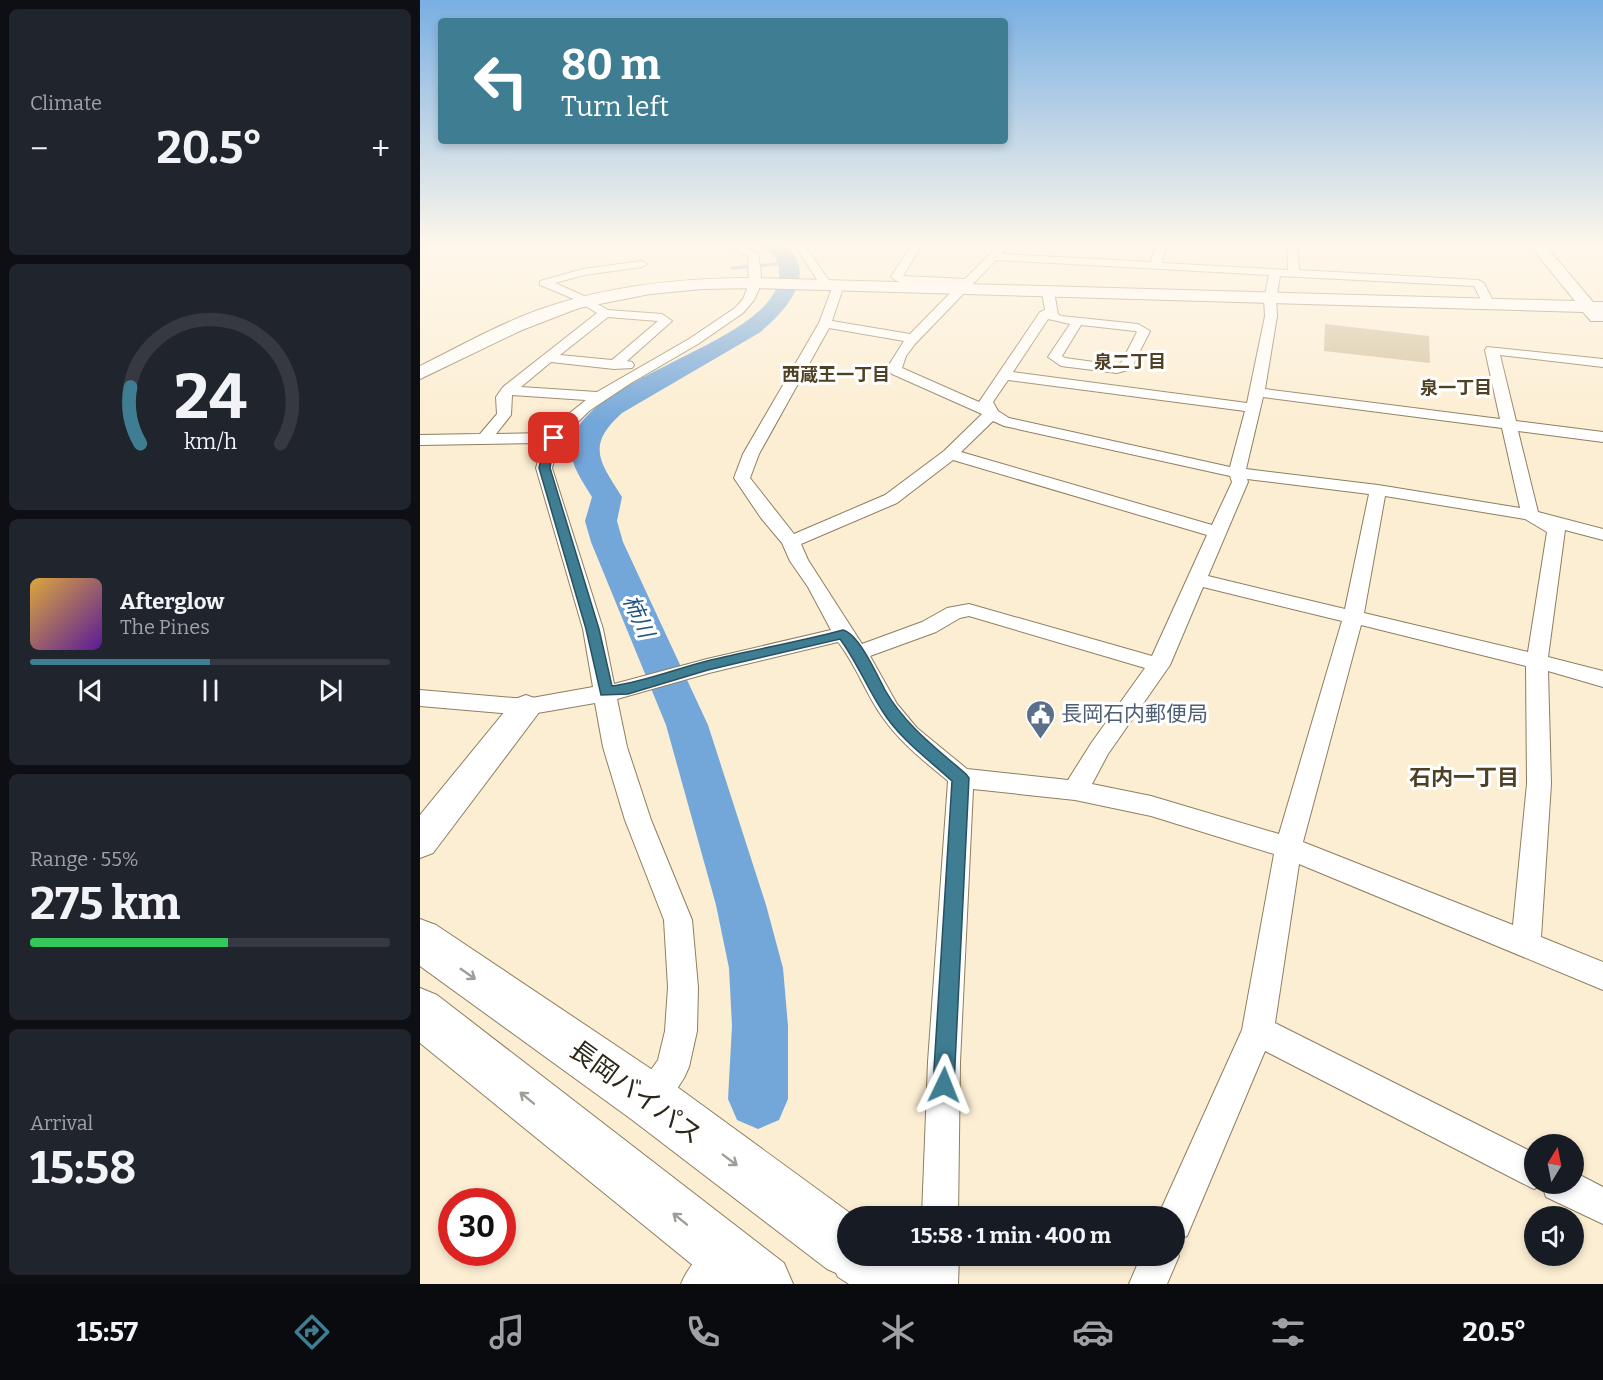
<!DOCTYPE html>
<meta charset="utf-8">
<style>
:root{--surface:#171b24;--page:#20242c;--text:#f1f3f6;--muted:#9ea1a6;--line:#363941;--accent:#3e7d92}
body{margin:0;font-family:Bitter,"Noto Sans JP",serif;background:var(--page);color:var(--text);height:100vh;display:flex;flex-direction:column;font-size:22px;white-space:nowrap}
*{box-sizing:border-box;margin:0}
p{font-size:20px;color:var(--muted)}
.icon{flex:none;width:33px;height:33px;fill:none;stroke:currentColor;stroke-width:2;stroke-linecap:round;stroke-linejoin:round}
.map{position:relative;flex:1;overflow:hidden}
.sheet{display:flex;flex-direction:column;gap:9px;padding:9px;background:#0d0f14;width:420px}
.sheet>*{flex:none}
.guide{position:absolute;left:18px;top:18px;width:570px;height:126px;border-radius:6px;box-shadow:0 3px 9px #0003;background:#3e7d92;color:#fff;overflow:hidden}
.needle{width:39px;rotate:10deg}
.tools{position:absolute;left:1104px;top:1134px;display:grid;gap:12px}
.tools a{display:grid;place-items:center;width:60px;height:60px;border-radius:50%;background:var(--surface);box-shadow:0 3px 9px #0003;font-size:30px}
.speed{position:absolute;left:18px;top:1188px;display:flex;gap:12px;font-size:30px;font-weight:700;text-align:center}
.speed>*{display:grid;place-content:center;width:78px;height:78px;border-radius:50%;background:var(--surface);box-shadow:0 3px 9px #0003;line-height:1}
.speed .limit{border:9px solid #d22;background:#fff;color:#111}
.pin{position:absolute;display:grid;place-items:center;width:51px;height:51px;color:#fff;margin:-26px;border-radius:12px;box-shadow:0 3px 9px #0006}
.me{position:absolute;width:66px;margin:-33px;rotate:2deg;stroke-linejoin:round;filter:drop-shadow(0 0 4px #0008)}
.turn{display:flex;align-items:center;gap:21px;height:126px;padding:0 24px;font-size:27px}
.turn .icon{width:78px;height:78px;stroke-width:2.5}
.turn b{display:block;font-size:42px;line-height:51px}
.big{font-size:45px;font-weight:700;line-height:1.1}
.sheet .tile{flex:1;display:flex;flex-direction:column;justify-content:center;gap:9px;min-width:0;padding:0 21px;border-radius:9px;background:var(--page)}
.sheet .dial{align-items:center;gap:0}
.dial svg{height:156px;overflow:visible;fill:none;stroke:var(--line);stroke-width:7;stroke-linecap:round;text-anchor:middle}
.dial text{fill:var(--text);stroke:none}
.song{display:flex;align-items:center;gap:18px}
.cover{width:72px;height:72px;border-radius:9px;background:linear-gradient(135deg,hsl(40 70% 55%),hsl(270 70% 35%))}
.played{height:6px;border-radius:3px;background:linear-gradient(90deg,var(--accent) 50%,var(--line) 50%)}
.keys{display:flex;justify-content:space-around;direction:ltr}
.heat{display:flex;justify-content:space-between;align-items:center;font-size:33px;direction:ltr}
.charge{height:9px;border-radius:4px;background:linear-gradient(90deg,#34c759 55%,var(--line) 0)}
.trip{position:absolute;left:417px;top:1206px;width:348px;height:60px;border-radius:30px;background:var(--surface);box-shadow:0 3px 9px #0003;font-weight:700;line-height:60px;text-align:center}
.tab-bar{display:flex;height:96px;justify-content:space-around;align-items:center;background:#090b0e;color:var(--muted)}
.tab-bar .icon{width:42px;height:42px}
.tab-bar .on{color:var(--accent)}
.tab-bar b{font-size:27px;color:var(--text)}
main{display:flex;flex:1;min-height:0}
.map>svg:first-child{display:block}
</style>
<main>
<section class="sheet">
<div class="tile"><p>Climate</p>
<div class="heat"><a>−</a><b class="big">20.5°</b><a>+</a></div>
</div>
<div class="tile dial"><svg viewBox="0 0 100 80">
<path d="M14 69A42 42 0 1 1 86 69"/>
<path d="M14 69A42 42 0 0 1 9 40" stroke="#3e7d92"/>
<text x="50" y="56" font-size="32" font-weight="700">24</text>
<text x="50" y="72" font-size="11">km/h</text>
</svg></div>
<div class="tile">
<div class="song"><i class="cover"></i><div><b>Afterglow</b><p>The Pines</p></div></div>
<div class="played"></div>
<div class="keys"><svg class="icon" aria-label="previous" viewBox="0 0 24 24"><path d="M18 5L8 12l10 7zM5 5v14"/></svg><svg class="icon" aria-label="pause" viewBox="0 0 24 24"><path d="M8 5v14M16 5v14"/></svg><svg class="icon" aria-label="next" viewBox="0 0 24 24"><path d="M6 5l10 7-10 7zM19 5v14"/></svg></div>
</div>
<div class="tile"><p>Range · 55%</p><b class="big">275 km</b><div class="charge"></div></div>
<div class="tile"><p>Arrival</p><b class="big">15:58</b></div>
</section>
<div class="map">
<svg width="1183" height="1284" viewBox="0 0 1183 1284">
<rect width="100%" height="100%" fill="#fceed3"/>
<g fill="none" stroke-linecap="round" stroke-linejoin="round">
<path stroke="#74a7d9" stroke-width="3" d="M312,268L367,263"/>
<path fill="#74a7d9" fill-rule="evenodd" d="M338,243H361C403,271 365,312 339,333L202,413C166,445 179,461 202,497L197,521L203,542L288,725L346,905L363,968L368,1026V1099L359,1120L338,1129L317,1120L308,1099L312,1026L309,968L296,905L246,725L171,542L165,521L172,497C163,482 150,465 151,447C157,372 385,339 357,261C353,251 343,251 338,243Z"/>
</g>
<path fill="#d4c3a2" d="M905,324L1009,336L1010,363L904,351Z"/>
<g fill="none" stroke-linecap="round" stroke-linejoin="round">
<defs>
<path id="street" d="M302,243H315L338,254L341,274L339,289L334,300L323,313L278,344L211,383L169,411L139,441L132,468L183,629L194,684L287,659L411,630L388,587L370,561L362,543L341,518L314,478L323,454L399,323L414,283L418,282L424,285L412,321L490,334L538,285C518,285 487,290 471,277L493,243H503L483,276L545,279L581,243H591L581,254L731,262L737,243H747L742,263L868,270L867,243H877L879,270L1058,280L1064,283L1075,305L1069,309L1065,308L1054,286L860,276L856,299L857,316L845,389L1080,419L1065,350L1067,347L1183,359V367L1080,355L1096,421L1183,432V442L1098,431L1118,512L1183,529V540L1145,530L1128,657L1183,671V687L1128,671L1131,784L1121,937L1183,962V990L879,864L855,1023L1114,1153V1184H1154V1172L1183,1187V1224L1126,1197L1122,1185L1114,1189L1102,1183L845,1051L767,1236L754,1241V1216H738L822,1030L854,854L731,816L655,800L553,789L540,1062L538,1216H502L508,1062L528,781C504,761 479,742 461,715C445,692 436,665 418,642L289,673L197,699L207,747L231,820L272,920L278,987L277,1031L269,1067L264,1078L242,1112L230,1117L218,1112L213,1100L218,1088L238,1060L245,1031L248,987L244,920L205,820L183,747L175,703L106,715L0,706V690L106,699L173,687L163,629L116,468L123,443L0,445V435L60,434L77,414L76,397L83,387L177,313L154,299L120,285V281L163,269L222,261L227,264L222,267L164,275L135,283L162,295L188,310L242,314L252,321L207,361L212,362L214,365L212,368L194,369L131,362L101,387L177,392L269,339L315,308L323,299L329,284L328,256ZM576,260L849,275L844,299L845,316L827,403L593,372L628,319L650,324L628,357L641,366L697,373L711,369L730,331L718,324L641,316L638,314L634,292L628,289L622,292L625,310L620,312L559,402L482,368L486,356L495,344ZM188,317L238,321L192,360L140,355ZM661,325L715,331L717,332L701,363L696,365L645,358L642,356ZM409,328L484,341L467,368L472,374L562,414L524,451L465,495L374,534L330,478L339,454ZM588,380L825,411L810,467L589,418L578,411L573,402ZM92,395L166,400L141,420L130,433L76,434L91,415ZM843,397L1082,428L1100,508L958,485L826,469ZM573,421L584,426L810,476L812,482L792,525L541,452ZM533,460L787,535L732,656L549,604L527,608L502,622L442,644L388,560L381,544L477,503ZM827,479L949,494L925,609L788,576L828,482ZM965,496L1105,519L1127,532L1108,652L944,613ZM783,587L922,621L859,834L731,796L672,784L688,754L750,665ZM549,616L725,668L672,742L648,780L547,769L497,728L477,704L450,656L516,632L540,618ZM941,625L1106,666L1107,784L1093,925L883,842Z
M373,243H383L412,285L410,287H402Z
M306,1237L319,1243L325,1256L319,1269L306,1284H261C269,1264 286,1246 306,1237Z
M754,1246L759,1256L747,1284H709L721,1256H754Z
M501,1256H539L538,1284H500Z"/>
<path id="secondary" d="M1108,243H1123L1173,302H1183V321H1171L1163,312L335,288L282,289L230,294L159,308L102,330L0,379V366C40,346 79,324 121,309C190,285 262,278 335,278L1155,301Z
M106,695L117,699L122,707L117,715L13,853L0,858V815L95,699Z"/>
<path id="highway" d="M0,919L16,925L249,1081L434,1216H428V1256H492L503,1263L512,1284H429L418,1277L416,1273L407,1269L211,1119L0,966Z
M0,988L17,995L364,1263L373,1284H296L0,1043Z"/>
</defs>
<use href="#street" stroke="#8f7e60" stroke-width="2"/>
<use href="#secondary" stroke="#8f7e60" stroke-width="2"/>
<use href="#highway" stroke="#8f7e60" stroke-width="2"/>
<use href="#street" fill="#fff" fill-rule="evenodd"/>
<use href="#secondary" fill="#fff" fill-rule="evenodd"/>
<use href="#highway" fill="#fff" fill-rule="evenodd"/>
</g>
<defs><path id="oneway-shaft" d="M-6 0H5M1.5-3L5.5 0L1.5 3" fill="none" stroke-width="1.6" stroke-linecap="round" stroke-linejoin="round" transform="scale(1.5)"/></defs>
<g stroke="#a09d98">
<use href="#oneway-shaft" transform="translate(48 974) rotate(35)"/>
<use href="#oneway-shaft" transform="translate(107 1098) rotate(-141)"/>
<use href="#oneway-shaft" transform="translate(310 1160) rotate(37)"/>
<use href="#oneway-shaft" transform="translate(260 1219) rotate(-141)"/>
</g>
<linearGradient id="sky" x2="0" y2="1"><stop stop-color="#79afe2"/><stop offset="0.58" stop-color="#fef7eb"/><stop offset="1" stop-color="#fef7eb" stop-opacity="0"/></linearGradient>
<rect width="1183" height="422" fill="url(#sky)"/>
<path fill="#3e7d92" stroke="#28515f" stroke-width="1.5" d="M130,436L139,438L133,449L130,468L179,629L192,686C224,682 255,669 287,661C332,650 378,642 423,630C439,634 457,675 465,690C485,725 516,748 546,774L549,778L534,1085L531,1092L524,1096L516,1092L513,1085L532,781C508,759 480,739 463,712C447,688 437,662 420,639L288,670L208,694L181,695L166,629L119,468L123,449Z"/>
<defs>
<symbol id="civic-pin" viewBox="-11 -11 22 30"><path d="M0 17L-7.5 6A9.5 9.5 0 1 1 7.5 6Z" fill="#5c6f8a" stroke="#fff"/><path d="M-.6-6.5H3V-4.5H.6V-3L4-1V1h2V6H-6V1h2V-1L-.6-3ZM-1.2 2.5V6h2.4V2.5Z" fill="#fff"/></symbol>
</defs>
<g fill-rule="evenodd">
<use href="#civic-pin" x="604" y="698" width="33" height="45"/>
</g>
<g text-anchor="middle" stroke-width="6" stroke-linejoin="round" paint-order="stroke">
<g font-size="18" font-weight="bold" fill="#504125" stroke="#fff">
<text x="710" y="368">泉二丁目</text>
<text x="416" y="381">西蔵王一丁目</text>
<text x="1036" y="394">泉一丁目</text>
</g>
<g font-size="21" fill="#4e5e75" stroke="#fff" text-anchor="start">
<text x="641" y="721">長岡石内郵便局</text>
</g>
<g font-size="22" font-style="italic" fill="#1e5383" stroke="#fff">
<text transform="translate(219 616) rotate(66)" y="8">柿川</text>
</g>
<g font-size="22" font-weight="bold" fill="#504125" stroke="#fff">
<text x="1044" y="785">石内一丁目</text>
</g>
<g font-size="26" fill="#2c2619" stroke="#fff">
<text transform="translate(216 1092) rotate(36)" y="9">長岡バイパス</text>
</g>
</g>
</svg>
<div class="tools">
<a><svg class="needle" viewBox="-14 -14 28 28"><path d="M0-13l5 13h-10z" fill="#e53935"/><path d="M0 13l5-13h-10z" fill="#9ea1a6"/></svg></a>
<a><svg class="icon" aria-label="sound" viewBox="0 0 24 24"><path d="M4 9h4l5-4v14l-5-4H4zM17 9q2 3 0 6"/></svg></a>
</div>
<div class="speed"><div class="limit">30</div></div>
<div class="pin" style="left:134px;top:438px;background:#d93025"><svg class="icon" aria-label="arrive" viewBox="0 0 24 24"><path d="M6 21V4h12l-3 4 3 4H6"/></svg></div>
<svg class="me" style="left:524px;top:1085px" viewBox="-20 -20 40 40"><path d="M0-17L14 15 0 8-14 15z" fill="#3e7d92" stroke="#fff" stroke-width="4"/></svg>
<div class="trip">15:58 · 1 min · 400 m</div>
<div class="guide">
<div class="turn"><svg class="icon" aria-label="left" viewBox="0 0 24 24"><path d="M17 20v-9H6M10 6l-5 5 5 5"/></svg><div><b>80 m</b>Turn left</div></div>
</div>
</div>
</main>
<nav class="tab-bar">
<b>15:57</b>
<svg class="icon on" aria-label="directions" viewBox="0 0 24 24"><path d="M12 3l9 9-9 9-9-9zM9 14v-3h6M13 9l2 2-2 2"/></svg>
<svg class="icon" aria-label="music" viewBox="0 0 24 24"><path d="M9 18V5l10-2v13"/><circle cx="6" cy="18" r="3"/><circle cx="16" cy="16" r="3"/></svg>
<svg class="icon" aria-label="phone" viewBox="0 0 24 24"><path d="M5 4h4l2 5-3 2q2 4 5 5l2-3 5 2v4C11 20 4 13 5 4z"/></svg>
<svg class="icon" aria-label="climate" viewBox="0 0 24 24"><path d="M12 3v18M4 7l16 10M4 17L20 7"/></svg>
<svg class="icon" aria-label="car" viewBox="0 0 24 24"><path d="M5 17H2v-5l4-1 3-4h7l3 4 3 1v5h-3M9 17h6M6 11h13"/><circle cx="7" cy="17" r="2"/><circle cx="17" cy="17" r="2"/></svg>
<svg class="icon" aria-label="filters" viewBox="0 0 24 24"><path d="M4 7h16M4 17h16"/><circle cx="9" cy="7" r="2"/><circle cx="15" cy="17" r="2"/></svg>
<b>20.5°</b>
</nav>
